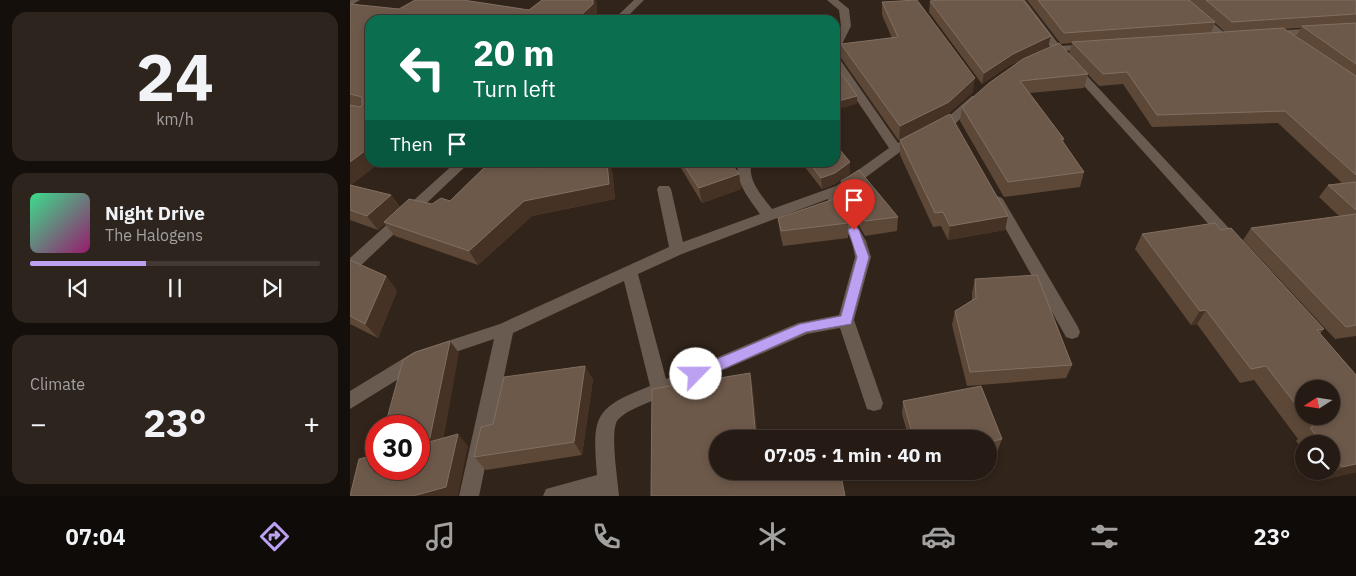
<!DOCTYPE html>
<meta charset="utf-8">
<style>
:root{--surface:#251b14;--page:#2d241d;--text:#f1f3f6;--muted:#a3a1a0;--line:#423934;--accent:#bca0f2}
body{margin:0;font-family:"IBM Plex Sans",sans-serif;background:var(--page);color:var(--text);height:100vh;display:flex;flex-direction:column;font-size:19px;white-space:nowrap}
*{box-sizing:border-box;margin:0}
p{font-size:16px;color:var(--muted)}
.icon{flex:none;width:28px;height:28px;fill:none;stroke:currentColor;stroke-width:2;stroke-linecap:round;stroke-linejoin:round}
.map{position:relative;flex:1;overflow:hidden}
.sheet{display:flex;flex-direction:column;gap:12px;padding:12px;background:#140f0b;width:350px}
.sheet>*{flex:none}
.hud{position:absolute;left:15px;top:15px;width:475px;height:152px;border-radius:15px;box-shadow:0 2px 8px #0003,0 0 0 1px var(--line);background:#0b6e4f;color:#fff;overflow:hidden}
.needle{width:32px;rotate:258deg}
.buttons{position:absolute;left:945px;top:380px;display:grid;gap:10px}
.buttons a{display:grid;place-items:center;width:45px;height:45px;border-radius:50%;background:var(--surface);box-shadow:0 2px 8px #0003,0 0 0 1px var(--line);font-size:25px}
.speed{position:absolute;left:15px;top:415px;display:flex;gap:10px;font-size:25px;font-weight:700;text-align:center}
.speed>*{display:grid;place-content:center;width:65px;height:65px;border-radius:50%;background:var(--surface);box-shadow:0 2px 8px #0003,0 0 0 1px var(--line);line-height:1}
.speed .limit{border:8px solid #d22;background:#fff;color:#111}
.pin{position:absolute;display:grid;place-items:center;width:42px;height:42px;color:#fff;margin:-51px -21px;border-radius:50% 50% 50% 0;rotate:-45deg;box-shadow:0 0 5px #0007}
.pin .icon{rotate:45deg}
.me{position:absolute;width:55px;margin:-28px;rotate:67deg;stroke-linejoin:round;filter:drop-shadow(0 0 4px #0008)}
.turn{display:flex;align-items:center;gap:18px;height:105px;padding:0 25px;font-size:22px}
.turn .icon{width:65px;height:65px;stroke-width:2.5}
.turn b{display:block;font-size:35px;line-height:42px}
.then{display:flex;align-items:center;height:48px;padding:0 25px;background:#0003;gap:10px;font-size:19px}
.big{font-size:38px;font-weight:700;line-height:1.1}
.sheet .widget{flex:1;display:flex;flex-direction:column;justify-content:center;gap:8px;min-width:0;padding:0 18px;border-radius:15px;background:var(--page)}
.sheet .dial{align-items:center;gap:0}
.dial b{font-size:65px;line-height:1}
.song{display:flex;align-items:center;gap:15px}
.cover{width:60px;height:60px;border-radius:8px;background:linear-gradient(135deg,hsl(150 70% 55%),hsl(320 70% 35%))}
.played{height:5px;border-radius:2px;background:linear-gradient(90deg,var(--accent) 40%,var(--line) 40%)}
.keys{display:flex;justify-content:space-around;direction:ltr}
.heat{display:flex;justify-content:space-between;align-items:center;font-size:28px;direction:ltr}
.trip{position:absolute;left:359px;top:430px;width:288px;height:50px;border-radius:25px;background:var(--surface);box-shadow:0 2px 8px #0003,0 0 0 1px var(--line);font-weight:700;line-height:50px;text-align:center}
.menu{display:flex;height:80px;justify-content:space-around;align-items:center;background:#0f0b08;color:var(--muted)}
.menu .icon{width:35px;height:35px}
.menu .current{color:var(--accent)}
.menu b{font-size:22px;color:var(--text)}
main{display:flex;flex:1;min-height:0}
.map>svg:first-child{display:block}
</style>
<main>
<section class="sheet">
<div class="widget dial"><b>24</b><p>km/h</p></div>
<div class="widget">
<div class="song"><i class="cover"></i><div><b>Night Drive</b><p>The Halogens</p></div></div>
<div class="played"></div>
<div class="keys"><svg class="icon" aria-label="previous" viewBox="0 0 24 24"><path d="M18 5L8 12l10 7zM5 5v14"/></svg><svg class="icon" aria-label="pause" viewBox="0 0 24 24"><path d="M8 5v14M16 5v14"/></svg><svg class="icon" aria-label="next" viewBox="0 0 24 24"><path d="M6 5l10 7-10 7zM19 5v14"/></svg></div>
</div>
<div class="widget"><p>Climate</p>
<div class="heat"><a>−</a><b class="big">23°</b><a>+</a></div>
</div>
</section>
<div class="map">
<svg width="1006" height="496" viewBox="0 0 1006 496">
<rect width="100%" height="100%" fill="#31241a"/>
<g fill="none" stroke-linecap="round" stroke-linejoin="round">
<path fill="#6a5b50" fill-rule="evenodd" d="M0,0H10L0,6Z
M284,0H294L274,20H263Z
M477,0H488L499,9L501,26L490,48L485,51V38L491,26L489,10Z
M665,0H675L710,46L740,44L745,47L740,50L703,51Z
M825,0H836L877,35V39H869Z
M1006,26V32L920,37L915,34L920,31Z
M485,57L489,58L548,143L598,117L622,96H630L632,98L606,123L550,152L496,192L489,195L516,241L521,257L504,320L533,403L531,409L524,411L517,409L490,328L457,334L290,406C283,409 272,414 267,421C260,434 268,480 269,496H193L196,489L247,475C242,415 244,408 300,386L274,281L163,333L129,496H109L144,339L76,362L0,409V391L64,352L150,324L319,247L307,189L309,186H319L321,189L333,242L410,214C401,201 382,179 389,162H402C396,179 413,197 422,209L486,186L539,148L485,68ZM478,199L502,241L505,257L489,315L448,323L316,379L288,274L332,254Z
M722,63L726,64L890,240L892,244L890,248L885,249L880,248L718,68L717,66Z
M106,162H120L5,271L0,273V258Z
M647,196L652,198L654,201L728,327L730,332L728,337L722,339L716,337L640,201L642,198Z"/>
</g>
<path fill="#5d4838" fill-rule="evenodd" d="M192,0H246L247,18L245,20H20V162L1,185L41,195L50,207L82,204L100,201L140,162H214L213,164L262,170L265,199L182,216L128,265L45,236L35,224L28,230L0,220V4L49,9L179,10Z
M677,0H1006V336L985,339L893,240L901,228L989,216L969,197L978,185L992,183L928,123L802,127L773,84L749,86L719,54L722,43L711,44ZM865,23L875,32L861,33ZM946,28H951L946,36L935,29Z
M580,1L698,47L679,56L738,74L734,88L680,93L714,139L713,142L734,172L730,187L654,197L610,121L612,107L672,60L660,65L632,84L579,12Z
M532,2L623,92L597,115L549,141L491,58V44L542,38L532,15Z
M550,140L655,230L598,240L591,226L583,227L550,155Z
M329,162H380L389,174L391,189L352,203L331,168Z
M451,162H485L500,174L485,184L472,189Z
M491,181L548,217L547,231L515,236L492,196Z
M428,218L498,223V238L433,246L430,233Z
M871,230L974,329L970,334L1006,375V472L977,479L970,471H981V444H954V450L946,441L948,439L904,380L890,383L847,324L841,325L785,249L792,234ZM954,389L981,416H954Z
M0,260L36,276L47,291L28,338L0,324Z
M625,279L722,365L716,378L617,386L602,325L605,311L622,300V293Z
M243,379L232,455L136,470L124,457L143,424Z
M553,401L652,439L647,452L638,454V439H559L552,414Z"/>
<path fill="#453224" d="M243,0H246L247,18L245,20H230L229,17Z
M701,36L698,47L660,65L632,84L634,73L663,54Z
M625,78L623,92L597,115L549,141L550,126Z
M507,96V104L485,110V102Z
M20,147V162H31L0,186V162Z
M195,162H214L196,183L190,168Z
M257,162H259L262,170L265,199L182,216L128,265L119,251L174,201Z
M500,162V174L485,184L472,189L471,178Z
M389,174L391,189L352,203L349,188Z
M41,195L51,209L34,222L35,224L28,230L17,216Z
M658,216L655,230L598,240L600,226Z
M36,276L47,291L28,338L15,324Z
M856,310L847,324L841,325L850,311Z
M100,341L109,353L91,453L79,442Z
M235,366L243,379L232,455L224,442Z
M400,373L403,389L408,439H406Z
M108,434L118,446L108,496H63Z
M1006,464V472L977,479L992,467Z"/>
<path fill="#6d594a" stroke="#816f61" d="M65,0H113L179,10L192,0H243V4L229,17L237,18L234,20H20V147L0,162V105L10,107L12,105V97L0,94V4L49,9Z
M567,0L625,78L599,102L550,126L491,44L548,37L532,2Z
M590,0H673L701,36L663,54L634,73L580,1Z
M688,0H839L865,22L714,33Z
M856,0H1006V14L882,22Z
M1006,23V64L952,26Z
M933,28L1006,76V175L935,111L807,115L777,72L753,74L722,42Z
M709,43L738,74L670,81L714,139H711L734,172L658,182L612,107L639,83L673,59Z
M485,64L507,96L485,102Z
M600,114L658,216L600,226L593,212L585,213L550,140Z
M485,144L500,162L485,173L471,178L459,162H485Z
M140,162H195L190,168L220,162H257L259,184L174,201L119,251L34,222L59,199L82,204L91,198L100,201Z
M332,162H380L389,174L349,188Z
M509,170L548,217L515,221L491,181Z
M1006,182V210L978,185Z
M0,185L41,195L17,216L0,210Z
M484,199L498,223L431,231L428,218Z
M1006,214V325L996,327L901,228Z
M865,223L871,230L881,228L974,329L967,330L1006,375V464L992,467L981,454V444H973L960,428L963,427L955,416H981V389H954V415L916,366L901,369L856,310L850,311L792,234Z
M0,260L36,276L15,324L0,316Z
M687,275L722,365L620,372L605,311L626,298L625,279Z
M100,341L79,442L108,434L96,487L63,496H0L9,459L26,455V469H69V426H35L53,360L66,352Z
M235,366L224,442L124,457L131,427L143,424L154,377Z
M400,373L406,439H368V471H490L495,496H301L302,389Z
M631,386L652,439L638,442V439H564L553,401Z"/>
<path fill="#bca0f2" stroke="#7a689d" d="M504,226L509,230L519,257L501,324L456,332L351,379L346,380L341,379L339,374L341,370L450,324L491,316L507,257L498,230Z"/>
</svg>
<div class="buttons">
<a><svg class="needle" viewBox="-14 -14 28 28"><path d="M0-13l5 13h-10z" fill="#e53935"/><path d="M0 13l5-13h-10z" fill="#a3a1a0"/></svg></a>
<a><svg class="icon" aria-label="search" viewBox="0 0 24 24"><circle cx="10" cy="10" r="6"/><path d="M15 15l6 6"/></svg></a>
</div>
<div class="speed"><div class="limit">30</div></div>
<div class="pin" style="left:504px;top:230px;background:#d93025"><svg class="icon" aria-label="arrive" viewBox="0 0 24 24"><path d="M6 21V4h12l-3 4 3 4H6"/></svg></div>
<svg class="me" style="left:346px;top:374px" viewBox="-20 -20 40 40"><circle r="19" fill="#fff"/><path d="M0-13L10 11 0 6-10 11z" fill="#bca0f2"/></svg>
<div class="trip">07:05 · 1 min · 40 m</div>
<div class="hud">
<div class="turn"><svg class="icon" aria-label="left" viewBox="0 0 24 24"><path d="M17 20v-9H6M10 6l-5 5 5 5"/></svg><div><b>20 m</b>Turn left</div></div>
<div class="then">Then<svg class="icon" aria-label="arrive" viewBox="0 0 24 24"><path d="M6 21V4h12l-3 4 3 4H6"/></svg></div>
</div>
</div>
</main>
<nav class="menu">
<b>07:04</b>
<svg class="icon current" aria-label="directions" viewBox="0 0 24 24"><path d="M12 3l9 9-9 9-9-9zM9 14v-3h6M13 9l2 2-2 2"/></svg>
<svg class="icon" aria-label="music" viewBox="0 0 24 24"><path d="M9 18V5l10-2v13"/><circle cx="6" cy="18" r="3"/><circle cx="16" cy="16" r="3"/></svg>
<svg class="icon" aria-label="phone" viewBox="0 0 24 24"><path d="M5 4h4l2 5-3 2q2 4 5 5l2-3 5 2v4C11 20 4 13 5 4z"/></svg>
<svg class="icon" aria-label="climate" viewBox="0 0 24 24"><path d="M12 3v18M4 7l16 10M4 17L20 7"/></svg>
<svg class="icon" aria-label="car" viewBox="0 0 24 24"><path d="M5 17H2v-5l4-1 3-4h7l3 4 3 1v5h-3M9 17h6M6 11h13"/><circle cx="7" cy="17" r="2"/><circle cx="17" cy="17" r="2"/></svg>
<svg class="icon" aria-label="filters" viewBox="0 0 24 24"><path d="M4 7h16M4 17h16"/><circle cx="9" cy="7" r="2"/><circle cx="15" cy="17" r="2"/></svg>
<b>23°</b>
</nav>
